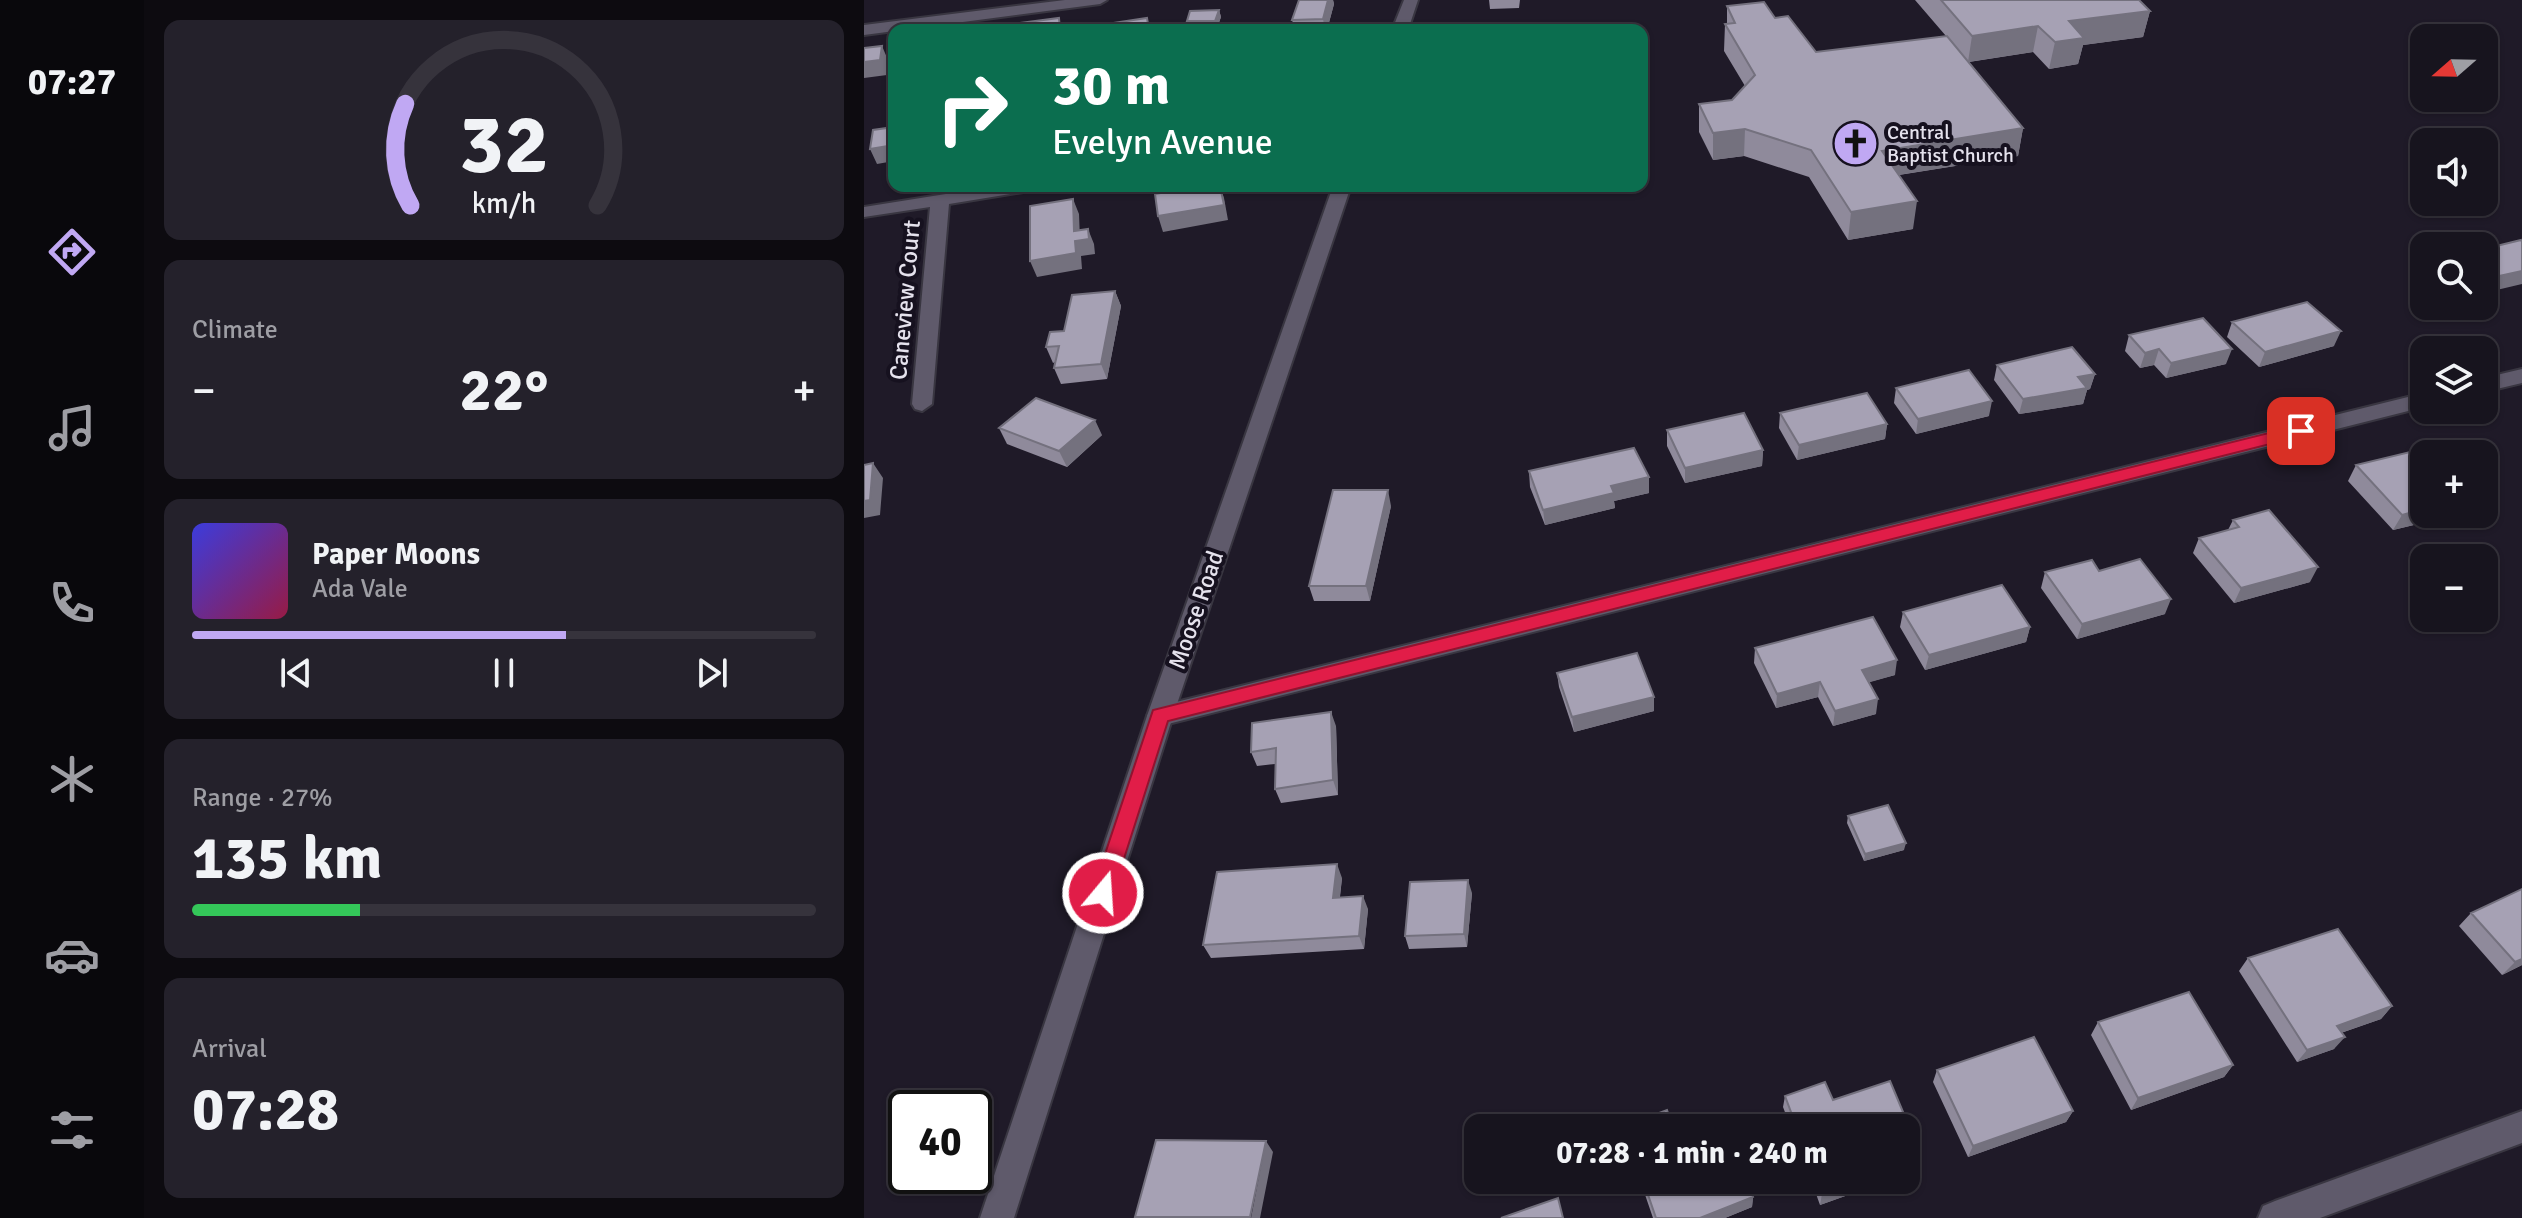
<!DOCTYPE html>
<meta charset="utf-8">
<style>
:root{--surface:#17141e;--page:#24212b;--text:#f1f3f6;--muted:#9e9ea4;--line:#36333c;--accent:#c0a8f3}
body{margin:0;font-family:Signika,sans-serif;background:var(--page);color:var(--text);height:100vh;display:flex;flex-direction:column;font-size:30px;white-space:nowrap}
*{box-sizing:border-box;margin:0}
p{font-size:26px;color:var(--muted)}
.icon{flex:none;width:44px;height:44px;fill:none;stroke:currentColor;stroke-width:2;stroke-linecap:round;stroke-linejoin:round}
.map{position:relative;flex:1;overflow:hidden}
.panel{display:flex;flex-direction:column;gap:20px;padding:20px;background:#0d0b10;width:720px}
.panel>*{flex:none}
.banner{position:absolute;left:24px;top:24px;width:760px;height:168px;border-radius:16px;box-shadow:0 2px 6px #0004,0 0 0 2px var(--line);background:#0b6e4f;color:#fff;overflow:hidden}
.needle{width:52px;rotate:250deg}
.controls{position:absolute;left:1546px;top:24px;display:grid;gap:16px}
.controls a{display:grid;place-items:center;width:88px;height:88px;border-radius:16px;background:var(--surface);box-shadow:0 2px 6px #0004,0 0 0 2px var(--line);font-size:40px}
.speed{position:absolute;left:24px;top:1090px;display:flex;gap:16px;font-size:40px;font-weight:700;text-align:center}
.speed>*{display:grid;place-content:center;width:104px;height:104px;border-radius:50%;background:var(--surface);box-shadow:0 2px 6px #0004,0 0 0 2px var(--line);line-height:1}
.speed .limit{border:4px solid #111;border-radius:12px;background:#fff;color:#111}
.pin{position:absolute;display:grid;place-items:center;width:68px;height:68px;color:#fff;margin:-34px;border-radius:16px;box-shadow:0 4px 12px #0006}
.me{position:absolute;width:88px;margin:-44px;rotate:18deg;stroke-linejoin:round;filter:drop-shadow(0 0 6px #0008)}
.turn{display:flex;align-items:center;gap:28px;height:168px;padding:0 32px;font-size:36px}
.turn .icon{width:104px;height:104px;stroke-width:2.5}
.turn b{display:block;font-size:56px;line-height:68px}
.big{font-size:60px;font-weight:800;line-height:1.1}
.panel .widget{flex:1;display:flex;flex-direction:column;justify-content:center;gap:12px;min-width:0;padding:0 28px;border-radius:16px;background:var(--page)}
.panel .dial{align-items:center;gap:0}
.dial svg{height:208px;overflow:visible;fill:none;stroke:var(--line);stroke-width:7;stroke-linecap:round;text-anchor:middle}
.dial text{fill:var(--text);stroke:none}
.song{display:flex;align-items:center;gap:24px}
.cover{width:96px;height:96px;border-radius:12px;background:linear-gradient(135deg,hsl(240 70% 55%),hsl(340 70% 35%))}
.played{height:8px;border-radius:4px;background:linear-gradient(90deg,var(--accent) 60%,var(--line) 60%)}
.keys{display:flex;justify-content:space-around;direction:ltr}
.heat{display:flex;justify-content:space-between;align-items:center;font-size:44px;direction:ltr}
.charge{height:12px;border-radius:6px;background:linear-gradient(90deg,#34c759 27%,var(--line) 0)}
.trip{position:absolute;left:600px;top:1114px;width:456px;height:80px;border-radius:16px;background:var(--surface);box-shadow:0 2px 6px #0004,0 0 0 2px var(--line);font-weight:800;line-height:80px;text-align:center}
main{display:flex;flex:1;min-height:0}
.tabs{display:flex;flex-direction:column;width:144px;justify-content:space-around;align-items:center;background:#09080c;color:var(--muted)}
.tabs .icon{width:56px;height:56px}
.tabs .active{color:var(--accent)}
.tabs b{font-size:36px;color:var(--text)}
.map>svg:first-child{display:block}
</style>
<main>
<nav class="tabs">
<b>07:27</b>
<svg class="icon active" aria-label="directions" viewBox="0 0 24 24"><path d="M12 3l9 9-9 9-9-9zM9 14v-3h6M13 9l2 2-2 2"/></svg>
<svg class="icon" aria-label="music" viewBox="0 0 24 24"><path d="M9 18V5l10-2v13"/><circle cx="6" cy="18" r="3"/><circle cx="16" cy="16" r="3"/></svg>
<svg class="icon" aria-label="phone" viewBox="0 0 24 24"><path d="M5 4h4l2 5-3 2q2 4 5 5l2-3 5 2v4C11 20 4 13 5 4z"/></svg>
<svg class="icon" aria-label="climate" viewBox="0 0 24 24"><path d="M12 3v18M4 7l16 10M4 17L20 7"/></svg>
<svg class="icon" aria-label="car" viewBox="0 0 24 24"><path d="M5 17H2v-5l4-1 3-4h7l3 4 3 1v5h-3M9 17h6M6 11h13"/><circle cx="7" cy="17" r="2"/><circle cx="17" cy="17" r="2"/></svg>
<svg class="icon" aria-label="filters" viewBox="0 0 24 24"><path d="M4 7h16M4 17h16"/><circle cx="9" cy="7" r="2"/><circle cx="15" cy="17" r="2"/></svg>
</nav>
<section class="panel">
<div class="widget dial"><svg viewBox="0 0 100 80">
<path d="M14 69A42 42 0 1 1 86 69"/>
<path d="M14 69A42 42 0 0 1 12 30" stroke="#c0a8f3"/>
<text x="50" y="56" font-size="32" font-weight="700">32</text>
<text x="50" y="72" font-size="11">km/h</text>
</svg></div>
<div class="widget"><p>Climate</p>
<div class="heat"><a>−</a><b class="big">22°</b><a>+</a></div>
</div>
<div class="widget">
<div class="song"><i class="cover"></i><div><b>Paper Moons</b><p>Ada Vale</p></div></div>
<div class="played"></div>
<div class="keys"><svg class="icon" aria-label="previous" viewBox="0 0 24 24"><path d="M18 5L8 12l10 7zM5 5v14"/></svg><svg class="icon" aria-label="pause" viewBox="0 0 24 24"><path d="M8 5v14M16 5v14"/></svg><svg class="icon" aria-label="next" viewBox="0 0 24 24"><path d="M6 5l10 7-10 7zM19 5v14"/></svg></div>
</div>
<div class="widget"><p>Range · 27%</p><b class="big">135 km</b><div class="charge"></div></div>
<div class="widget"><p>Arrival</p><b class="big">07:28</b></div>
</section>
<div class="map">
<svg width="1658" height="1218" viewBox="0 0 1658 1218">
<rect width="100%" height="100%" fill="#1f1a28"/>
<g fill="none" stroke-linecap="round" stroke-linejoin="round">
<defs>
<path id="minor" d="M201,0H243L236,4L0,35V25Z
M132,186H174L165,191L85,204L68,404L58,411L51,409L48,404L66,207L0,217V207Z
M1658,369V383L1620,392V378Z
M1560,393V407L296,726L287,723L283,716L287,709L296,706Z
M1658,1111V1143L1456,1218H1394L1399,1206L1411,1201Z"/>
<path id="tertiary" d="M540,0H554L544,30H528Z
M469,186H487L309,716L150,1218H116L283,716Z"/>
</defs>
<use href="#minor" stroke="#393641" stroke-width="4"/>
<use href="#tertiary" stroke="#393641" stroke-width="4"/>
<use href="#minor" fill="#5f5a6b" fill-rule="evenodd"/>
<use href="#tertiary" fill="#5f5a6b" fill-rule="evenodd"/>
</g>
<path fill="#8f8a9b" d="M435,0H469L470,4L463,30H431L428,20Z
M625,0H656L655,8L626,9Z
M1051,0H1275L1286,11L1279,37L1219,45L1214,64L1185,69L1169,52L1105,62L1159,128L1154,156L1035,175L1049,229L984,240L945,177L880,156L849,160L835,132V104L868,100L881,86L860,51L861,24H863V6L911,18L952,52L1082,36Z
M355,10L357,17L353,28L325,29L323,21Z
M1658,242L1620,293V249Z
M251,291L257,306L243,379L197,384L190,368L191,362L189,363L182,347L200,331Z
M1368,322L1470,346L1395,367L1363,337Z
M1265,335L1362,364L1302,378L1290,365L1276,368L1261,351Z
M1133,365L1231,374L1226,389L1223,390L1219,404L1155,414L1130,380Z
M1032,388L1125,416L1052,434L1030,403Z
M916,413L1023,424L1021,439L933,460L915,428Z
M135,428L238,435L203,467L143,444Z
M803,430L899,450L898,466L821,483L803,446Z
M1492,465L1560,467V501L1557,502L1560,505V514L1554,524L1529,530L1484,481Z
M665,471L785,477V493L750,501L751,508L681,525L666,487Z
M527,506L506,601H450L445,586Z
M1369,520L1446,582L1370,603L1329,553L1335,538L1364,530Z
M1235,571L1301,614L1213,639L1177,588L1181,572Z
M1039,612L1166,627L1162,642L1061,670L1036,627Z
M891,648L1031,675L1005,682L1012,714L969,726L954,697L912,708L890,663Z
M693,673L790,697V711L710,732L695,687Z
M472,726L474,795L417,803L411,789V764L393,766L387,752Z
M984,816L1040,850L1000,861L983,823Z
M478,878L476,897L504,909L500,949L347,958L339,945Z
M608,893L603,947L545,949L541,936Z
M1607,913L1658,965L1638,975L1595,926Z
M1384,958L1528,1006L1517,1019L1477,1033L1470,1049L1433,1062L1375,971Z
M1234,1022L1369,1065L1360,1077L1267,1110L1227,1035Z
M1073,1070L1209,1111L1202,1122L1104,1157L1069,1082Z
M1026,1081L1052,1143L1049,1154L1042,1157V1128H927L919,1107L921,1096L961,1082L969,1100Z
M776,1180H883L889,1197L888,1207L861,1218H789Z
M947,1180H1026L956,1205Z"/>
<path fill="#74717e" d="M464,0H469L470,4L463,30H461L459,19Z
M355,10L357,17L353,28L351,21Z
M1286,11L1279,37L1219,45L1214,64L1185,69L1191,42L1205,21Z
M1174,26L1169,52L1104,62L1108,36Z
M18,46L24,60L23,75L0,78V62Z
M1159,128L1154,156L1015,178L1018,151Z
M881,129L880,156L849,160V133Z
M30,145V161L13,164L6,149Z
M356,186L360,198L364,220L299,232L294,216Z
M209,199L215,214L216,240L224,229L230,244L231,254L217,256L218,269L173,277L166,261L210,231Z
M1053,201L1049,229L984,240L987,212Z
M1658,271V284L1620,293V289L1626,278Z
M251,291L257,306L243,379L237,364Z
M1477,331L1470,346L1395,367L1401,352Z
M1295,349L1290,365L1276,368L1281,353Z
M1368,349L1362,364L1302,378L1307,363Z
M1231,374L1226,389L1223,390L1219,404L1155,414L1159,399L1214,377Z
M1128,401L1125,416L1052,434L1054,419Z
M231,420L238,435L203,467L195,451Z
M1023,424L1021,439L933,460L935,445Z
M899,450L898,466L821,483V468Z
M9,463L19,478L16,515L0,518V501Z
M785,477V493L750,501L751,508L681,525L679,510L747,486Z
M1560,488V501L1538,506L1547,491Z
M524,490L527,506L506,601L502,586Z
M1560,509V514L1554,524L1529,530L1538,515Z
M1454,567L1446,582L1370,603L1377,588Z
M1307,599L1301,614L1213,639L1218,624Z
M1166,627L1162,642L1061,670L1065,655Z
M1033,660L1031,675L996,685L998,670Z
M956,682L954,697L912,708L913,694Z
M790,697V711L710,732L708,717Z
M1014,699L1012,714L969,726L971,711Z
M467,712L472,726L474,795L469,780Z
M1042,843L1040,850L1000,861L1001,854Z
M473,864L478,878L474,911L469,898Z
M604,880L608,893L603,947L600,934Z
M499,896L504,909L500,949L495,936Z
M1658,959V965L1638,975L1651,962Z
M1528,1006L1517,1019L1462,1038L1473,1026Z
M1481,1037L1470,1049L1433,1062L1443,1050Z
M1369,1065L1360,1077L1267,1110L1274,1098Z
M1209,1111L1202,1122L1104,1157L1109,1146Z
M402,1141L409,1152L396,1218H387Z
M1052,1143L1049,1154L1042,1157V1147Z
M999,1180H1026L956,1205L958,1194Z
M889,1197L888,1207L861,1218H836Z"/>
<path fill="#a6a1b4" stroke="#74717e" stroke-width="2" d="M435,0H464L459,19L428,20Z
M1077,0H1275L1286,11L1205,21L1220,38L1191,42L1174,26L1108,36Z
M900,2L911,18L924,16L952,52L1083,36L1159,128L1018,151L1053,201L987,212L947,150L881,129L849,133L835,104L868,100L891,75L861,24L871,23L863,6Z
M355,10L351,21H323L326,11Z
M195,18L196,30H150L149,24Z
M283,18L285,30H242V24Z
M18,46L16,60L0,62V48Z
M30,127V145L6,149L9,130Z
M336,186H356L360,205L294,216L291,194Z
M209,199L210,231L224,229L225,239L211,241L212,253L166,261V206Z
M1657,240L1658,242V271L1626,278L1620,274V249Z
M251,291L237,364L190,368L195,346L182,347L186,332L200,331L208,295Z
M1443,302L1477,331L1401,352L1368,322Z
M1339,318L1368,349L1307,363L1295,349L1281,353L1265,335Z
M1208,347L1231,374L1214,377L1223,388L1159,399L1133,365Z
M1105,370L1128,401L1054,419L1032,388Z
M1003,393L1023,424L935,445L916,413Z
M172,398L231,420L195,451L135,428Z
M880,413L899,450L821,468L803,430Z
M770,448L785,477L747,486L750,493L679,510L665,471Z
M1546,452L1560,467V488L1547,491L1560,505V509L1538,515L1492,465Z
M9,463L6,500L0,501V465Z
M469,490H524L502,586H445Z
M1405,510L1454,567L1377,588L1335,538L1375,527L1369,520Z
M1276,559L1307,599L1218,624L1181,572L1228,560L1235,571Z
M1138,585L1166,627L1065,655L1039,612Z
M1009,617L1033,660L998,670L1014,699L971,711L956,682L913,694L891,648Z
M773,653L790,697L708,717L693,673Z
M467,712L469,780L411,789L412,748L387,752L388,723Z
M1024,805L1042,843L1001,854L984,816Z
M473,864L469,898L499,896L495,936L339,945L353,872Z
M604,880L600,934L541,936L546,882Z
M1658,889V959L1651,962L1607,913Z
M1474,929L1528,1006L1473,1026L1481,1037L1443,1050L1384,958Z
M1325,992L1369,1065L1274,1098L1234,1022Z
M1170,1037L1209,1111L1109,1146L1073,1070Z
M1026,1081L1052,1143L1042,1147V1128H933L921,1096L961,1082L969,1100Z
M803,1110L809,1128H761L760,1126Z
M292,1140L402,1141L386,1217H271Z
M779,1180H883L889,1197L836,1218H792Z
M953,1180H999L958,1194Z
M694,1198L699,1218H637Z"/>
<path fill="#e11d48" stroke="#92132f" stroke-width="2" d="M1437,425L1442,427V435L304,721L249,893L246,900L239,902L231,900L228,893L289,710Z"/>
<defs>
<symbol id="church-disc" viewBox="-11 -11 22 22"><circle r="9.5" fill="#c0a8f3" stroke="#16111f"/><path d="M-1.2-6h2.4v3.5h3.3v2.4h-3.3V6h-2.4V-.1h-3.3v-2.4h3.3Z" fill="#111"/></symbol>
</defs>
<g fill-rule="evenodd">
<use href="#church-disc" x="966" y="118" width="51" height="51"/>
</g>
<g text-anchor="middle" stroke-width="8" stroke-linejoin="round" paint-order="stroke">
<g font-size="20" fill="#e5e2ed" stroke="#16111f" text-anchor="start">
<text x="1023" y="139">Central<tspan x="1023" dy="23">Baptist Church</tspan></text>
</g>
<g font-size="24" fill="#e5e2ed" stroke="#16111f">
<text transform="translate(41 300) rotate(-85)" y="8">Caneview Court</text>
<text transform="translate(332 610) rotate(-71)" y="8">Moose Road</text>
</g>
</g>
</svg>
<div class="controls">
<a><svg class="needle" viewBox="-14 -14 28 28"><path d="M0-13l5 13h-10z" fill="#e53935"/><path d="M0 13l5-13h-10z" fill="#9e9ea4"/></svg></a>
<a><svg class="icon" aria-label="sound" viewBox="0 0 24 24"><path d="M4 9h4l5-4v14l-5-4H4zM17 9q2 3 0 6"/></svg></a>
<a><svg class="icon" aria-label="search" viewBox="0 0 24 24"><circle cx="10" cy="10" r="6"/><path d="M15 15l6 6"/></svg></a>
<a><svg class="icon" aria-label="layers" viewBox="0 0 24 24"><path d="M12 4l9 5-9 5-9-5zM3 14l9 5 9-5"/></svg></a>
<a>+</a>
<a>−</a>
</div>
<div class="speed"><div class="limit">40</div></div>
<div class="pin" style="left:1437px;top:431px;background:#d93025"><svg class="icon" aria-label="arrive" viewBox="0 0 24 24"><path d="M6 21V4h12l-3 4 3 4H6"/></svg></div>
<svg class="me" style="left:239px;top:893px" viewBox="-20 -20 40 40"><circle r="17" fill="#e11d48" stroke="#fff" stroke-width="3"/><path d="M0-11L8 9 0 5-8 9z" fill="#fff"/></svg>
<div class="trip">07:28 · 1 min · 240 m</div>
<div class="banner">
<div class="turn"><svg class="icon" aria-label="right" viewBox="0 0 24 24"><path d="M7 20v-9h11M14 6l5 5-5 5"/></svg><div><b>30 m</b>Evelyn Avenue</div></div>
</div>
</div>
</main>
